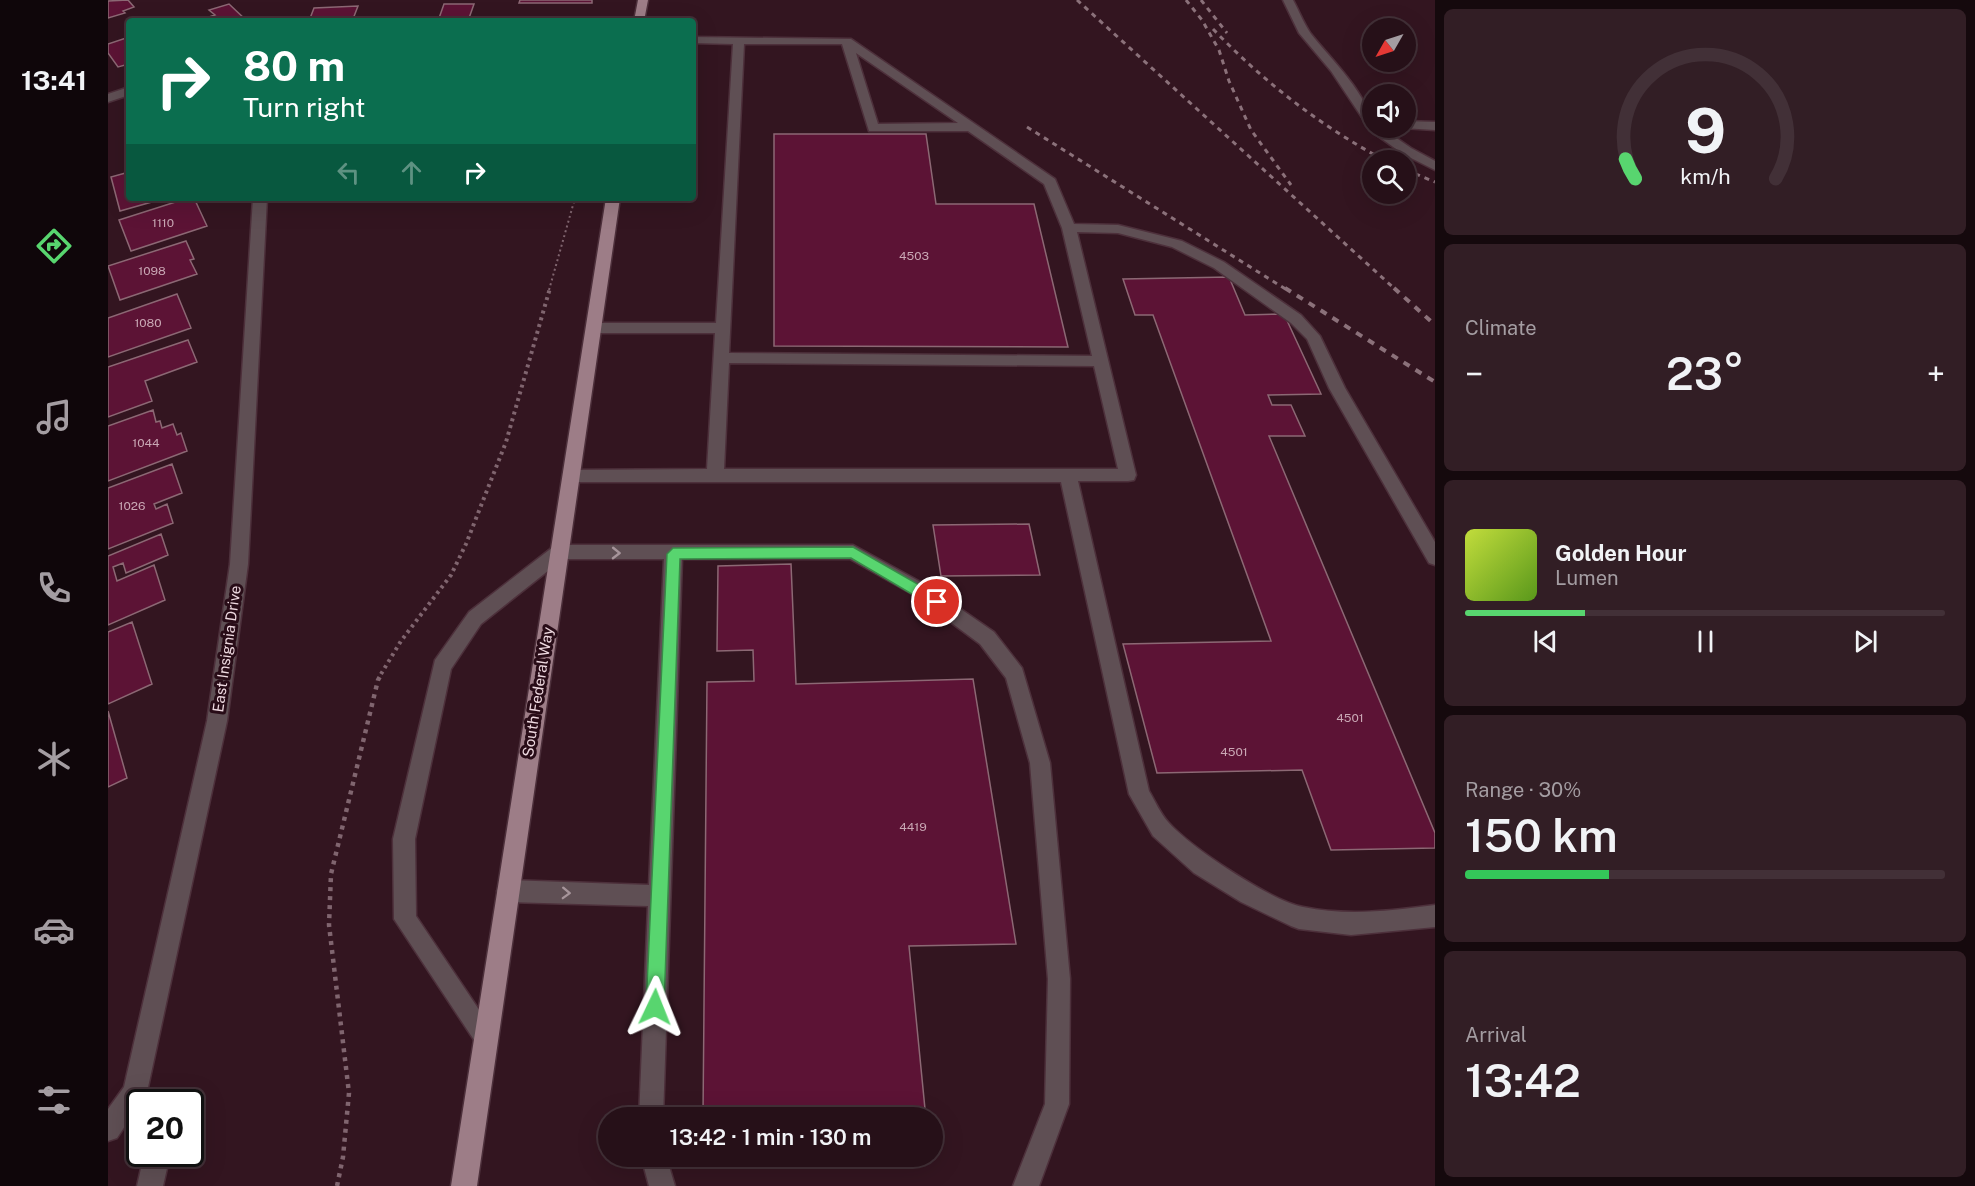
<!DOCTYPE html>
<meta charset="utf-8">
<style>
:root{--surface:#261018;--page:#321e25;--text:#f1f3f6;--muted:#a49da2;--line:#423037;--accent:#58d56f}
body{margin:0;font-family:"Public Sans",sans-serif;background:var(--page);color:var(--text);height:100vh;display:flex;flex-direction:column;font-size:22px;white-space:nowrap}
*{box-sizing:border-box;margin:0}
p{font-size:20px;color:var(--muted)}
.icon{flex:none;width:33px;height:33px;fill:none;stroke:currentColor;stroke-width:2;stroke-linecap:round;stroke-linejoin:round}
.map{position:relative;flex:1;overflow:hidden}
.side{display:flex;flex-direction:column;gap:9px;padding:9px;background:#15090d;width:540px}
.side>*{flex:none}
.banner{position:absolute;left:18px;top:18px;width:570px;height:183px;border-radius:6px;box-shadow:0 6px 24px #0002,0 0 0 2px var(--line);background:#0b6e4f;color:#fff;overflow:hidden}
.needle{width:39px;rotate:231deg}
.fabs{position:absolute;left:1254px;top:18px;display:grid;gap:12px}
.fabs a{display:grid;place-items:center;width:54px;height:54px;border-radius:50%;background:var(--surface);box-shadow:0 6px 24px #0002,0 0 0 2px var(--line);font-size:30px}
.speed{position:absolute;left:18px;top:1089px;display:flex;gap:12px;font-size:30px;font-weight:700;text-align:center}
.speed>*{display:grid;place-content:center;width:78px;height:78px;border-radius:50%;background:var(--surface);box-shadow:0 6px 24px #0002,0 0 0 2px var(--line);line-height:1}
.speed .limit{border:3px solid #111;border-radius:9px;background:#fff;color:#111}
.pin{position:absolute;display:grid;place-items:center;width:51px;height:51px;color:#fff;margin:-26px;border:3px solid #fff;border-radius:50%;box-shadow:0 2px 6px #0007}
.me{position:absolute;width:66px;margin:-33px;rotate:2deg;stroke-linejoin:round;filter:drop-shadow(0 0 4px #0008)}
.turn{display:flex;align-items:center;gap:21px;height:126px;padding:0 18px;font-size:27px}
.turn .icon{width:78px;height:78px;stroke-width:2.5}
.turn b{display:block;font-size:42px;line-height:51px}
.lanes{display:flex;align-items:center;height:57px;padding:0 18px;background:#0003;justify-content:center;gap:30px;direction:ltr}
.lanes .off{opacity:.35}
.big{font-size:45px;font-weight:600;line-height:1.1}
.side .tile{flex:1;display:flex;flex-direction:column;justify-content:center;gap:9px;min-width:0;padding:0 21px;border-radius:9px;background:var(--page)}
.side .dial{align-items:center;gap:0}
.dial svg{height:156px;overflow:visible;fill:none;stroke:var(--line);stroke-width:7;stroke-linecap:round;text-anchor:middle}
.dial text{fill:var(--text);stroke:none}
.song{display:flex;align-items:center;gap:18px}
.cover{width:72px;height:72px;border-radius:9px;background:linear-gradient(135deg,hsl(70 70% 55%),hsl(90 70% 35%))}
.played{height:6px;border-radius:3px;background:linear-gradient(90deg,var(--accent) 25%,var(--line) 25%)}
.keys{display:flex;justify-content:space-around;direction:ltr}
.heat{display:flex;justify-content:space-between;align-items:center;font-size:33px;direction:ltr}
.charge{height:9px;border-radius:4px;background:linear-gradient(90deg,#34c759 30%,var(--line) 0)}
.trip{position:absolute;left:490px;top:1107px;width:345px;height:60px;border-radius:30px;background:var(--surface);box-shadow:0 6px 24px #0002,0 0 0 2px var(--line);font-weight:600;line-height:60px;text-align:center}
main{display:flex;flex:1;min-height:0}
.tab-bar{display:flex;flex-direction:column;width:108px;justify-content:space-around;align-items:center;background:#0f060a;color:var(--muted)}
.tab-bar .icon{width:42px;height:42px}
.tab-bar .on{color:var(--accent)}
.tab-bar b{font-size:27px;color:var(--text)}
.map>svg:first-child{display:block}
</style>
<main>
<nav class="tab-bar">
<b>13:41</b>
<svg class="icon on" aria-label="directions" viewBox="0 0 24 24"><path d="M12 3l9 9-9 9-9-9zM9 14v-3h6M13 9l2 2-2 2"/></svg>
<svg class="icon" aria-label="music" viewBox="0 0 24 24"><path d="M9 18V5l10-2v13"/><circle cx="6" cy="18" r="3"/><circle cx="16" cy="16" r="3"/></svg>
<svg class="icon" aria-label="phone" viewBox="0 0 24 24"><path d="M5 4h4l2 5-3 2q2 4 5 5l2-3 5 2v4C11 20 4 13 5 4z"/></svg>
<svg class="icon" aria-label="climate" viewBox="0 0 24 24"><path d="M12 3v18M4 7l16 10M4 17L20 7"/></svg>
<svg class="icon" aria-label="car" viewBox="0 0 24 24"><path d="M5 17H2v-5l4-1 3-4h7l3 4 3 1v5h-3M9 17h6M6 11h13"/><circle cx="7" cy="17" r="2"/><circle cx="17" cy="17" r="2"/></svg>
<svg class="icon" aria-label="filters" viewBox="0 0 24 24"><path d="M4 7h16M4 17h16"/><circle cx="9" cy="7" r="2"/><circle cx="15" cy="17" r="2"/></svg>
</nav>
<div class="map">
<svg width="1327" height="1186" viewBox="0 0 1327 1186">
<rect width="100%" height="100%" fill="#331520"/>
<path fill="#5c1335" stroke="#8c6874" stroke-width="1.5" d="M20,0L26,7L15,11L17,13L0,18V1Z
M412,0H484V3H411Z
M121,4L139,21H89L107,15L101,10Z
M336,4H366L360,21H330Z
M250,6L245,19H251V21H201L206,8Z
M21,37V64L10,67L0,53V44Z
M666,134H818L828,204H926L960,347L666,346Z
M21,172V198H58L12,211L3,177Z
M80,198H86L99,226L23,251L11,220Z
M78,241L86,259L82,260L89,274L12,300L0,266Z
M1121,277L1137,315L1176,314L1213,394L1160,395L1164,405H1183L1197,436H1161L1327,833V848L1223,850L1194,770L1049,773L1015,644L1163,641L1045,315H1027L1015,279Z
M69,294L83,328L0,357V318Z
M80,340L89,362L37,381L44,401L0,417V367Z
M45,410L48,422L52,421L54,428L65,424L69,435L73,433L79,451L0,481V426Z
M64,464L74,493L46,504L48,509L59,504L65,523L0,549V488Z
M921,524L932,575L833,576L825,525Z
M53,534L60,555L18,573L15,563L5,567L9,581L46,565L57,600L0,625V556Z
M683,564L688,684L865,679L908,944L801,946L817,1109L595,1115L599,682L646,681L645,650L609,651L610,566Z
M24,622L44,684L0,704V632Z
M0,711L19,778L0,787Z"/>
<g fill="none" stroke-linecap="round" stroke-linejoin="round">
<defs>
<path id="minor" d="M1175,0H1185C1191,11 1196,24 1203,34C1221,57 1264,98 1264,128H1274L1303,148L1327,161V170L1295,154L1263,131L1223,71L1191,33Z
M585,37L743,39L947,179L966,224L1010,225L1074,241L1116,262L1193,315L1212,336L1237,388L1327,542V565L1321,563L1221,388L1199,339L1183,323L1106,268L1064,247L1010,233L969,232L1028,475L1026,480L1020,481H970L1041,791C1047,801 1052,813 1060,822C1082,847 1163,901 1195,907C1238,916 1283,911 1327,905V927L1243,935L1191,929L1183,926L1133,902L1086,873L1045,836L1021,794L953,482H463L457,481L455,476L457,471L463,470L599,469L607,333H485L478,328L485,323H608L625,44L585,43ZM636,44H734L761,131H860L936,184L954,228L984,356L621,353ZM748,53L850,123L770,124ZM621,363L986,366L1010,469H616Z
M21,87V95L0,102V94Z
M1298,121L1327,122V130L1294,128H1298Z
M145,198H159L140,564L119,721L39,1092L42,1102H32V1121L23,1117L9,1138L0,1141V1109L16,1087L99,721L122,564Z
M451,545H745L818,585L886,632L914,668L942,763L962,979L961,1104L931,1186H905L937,1104L940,979L922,763L898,678L872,644L806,595L742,559H574L555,1118H531L540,906L400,902L392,899L389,891L392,883L400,880L541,885L556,559H455L373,624L343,669L307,839L308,916L390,1038L386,1046L378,1050L370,1046L286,919L285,839L327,660L361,612L445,547Z
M32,1154H56L60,1164L55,1186H29L34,1164Z
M533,1156H558L567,1186H541Z"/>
<path id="major" d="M530,0H540L536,21H526Z
M498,198H512L369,1186H343Z"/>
</defs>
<use href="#minor" stroke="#4d303b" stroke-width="3"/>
<use href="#major" stroke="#4d303b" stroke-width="3"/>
<path stroke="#80656f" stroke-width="2" stroke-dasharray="2 3" stroke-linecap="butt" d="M441,290L467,198"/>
<path stroke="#80656f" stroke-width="4" stroke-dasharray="3 4" stroke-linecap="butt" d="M273,674L293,641L343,575L358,544L398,442L442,288"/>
<path stroke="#80656f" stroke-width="4.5" stroke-dasharray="4 5" stroke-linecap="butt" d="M229,1186L235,1157L241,1093L221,925L223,874L270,680L274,673"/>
<use href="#minor" fill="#5f4f54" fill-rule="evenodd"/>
<use href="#major" fill="#9d7d87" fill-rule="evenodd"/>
<path stroke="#8b717a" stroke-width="3" stroke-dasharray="5 5" stroke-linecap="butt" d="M969,0L1288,290
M1078,0L1094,20L1111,50L1121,81L1143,130L1183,185
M1093,0L1119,33
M1105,29C1156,82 1211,125 1276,160
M919,127L1179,290
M1298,170L1327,182"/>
<path stroke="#8b717a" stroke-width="4" stroke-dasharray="7 7" stroke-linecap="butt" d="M1177,288L1327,382
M1286,288L1327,325"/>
</g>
<defs><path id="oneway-chevron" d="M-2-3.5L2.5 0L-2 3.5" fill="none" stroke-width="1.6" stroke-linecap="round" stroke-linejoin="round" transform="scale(1.5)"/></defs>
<g stroke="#a6949a">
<use href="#oneway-chevron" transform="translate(508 553) rotate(1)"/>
<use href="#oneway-chevron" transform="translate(458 893) rotate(2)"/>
</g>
<path fill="#58d56f" stroke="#398a48" stroke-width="1.5" d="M745,547L834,598L836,602L834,606H824L743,558L572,559L556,1007L553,1013L547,1016L541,1013L538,1007L559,554L565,548Z"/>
<g text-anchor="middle" stroke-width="6" stroke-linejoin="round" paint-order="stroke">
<g font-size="12" fill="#caa8b5">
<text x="55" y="227">1110</text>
<text x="806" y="260">4503</text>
<text x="44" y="275">1098</text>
<text x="40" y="327">1080</text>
<text x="38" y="447">1044</text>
<text x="24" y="510">1026</text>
<text x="1242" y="722">4501</text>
<text x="1126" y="756">4501</text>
<text x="805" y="831">4419</text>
</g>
<g font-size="15" fill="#eed9e0" stroke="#280c17">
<text transform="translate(119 649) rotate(-82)" y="5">East Insignia Drive</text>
<text transform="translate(430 692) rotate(-81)" y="5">South Federal Way</text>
</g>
</g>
</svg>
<div class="fabs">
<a><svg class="needle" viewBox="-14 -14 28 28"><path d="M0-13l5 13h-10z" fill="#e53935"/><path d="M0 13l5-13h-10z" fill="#a49da2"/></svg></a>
<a><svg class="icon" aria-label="sound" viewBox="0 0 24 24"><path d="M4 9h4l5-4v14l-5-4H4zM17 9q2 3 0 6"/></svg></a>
<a><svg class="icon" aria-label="search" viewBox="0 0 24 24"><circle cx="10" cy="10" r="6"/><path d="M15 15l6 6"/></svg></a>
</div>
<div class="speed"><div class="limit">20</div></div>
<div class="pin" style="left:829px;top:602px;background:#d93025"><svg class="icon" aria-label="arrive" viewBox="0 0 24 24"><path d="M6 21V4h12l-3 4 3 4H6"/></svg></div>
<svg class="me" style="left:547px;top:1007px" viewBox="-20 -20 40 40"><path d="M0-17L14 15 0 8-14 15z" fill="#58d56f" stroke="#fff" stroke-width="4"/></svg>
<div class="trip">13:42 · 1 min · 130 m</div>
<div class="banner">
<div class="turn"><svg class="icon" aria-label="right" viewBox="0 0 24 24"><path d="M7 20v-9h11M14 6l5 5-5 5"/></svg><div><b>80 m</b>Turn right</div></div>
<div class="lanes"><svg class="icon off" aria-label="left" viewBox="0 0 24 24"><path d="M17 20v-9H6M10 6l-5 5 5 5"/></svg><svg class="icon off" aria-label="ahead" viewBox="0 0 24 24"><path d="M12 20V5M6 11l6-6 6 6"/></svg><svg class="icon" aria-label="right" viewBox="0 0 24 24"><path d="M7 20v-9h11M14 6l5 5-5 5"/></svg></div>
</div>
</div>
<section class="side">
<div class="tile dial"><svg viewBox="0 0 100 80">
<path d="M14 69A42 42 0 1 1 86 69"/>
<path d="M14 69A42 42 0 0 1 9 59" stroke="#58d56f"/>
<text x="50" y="56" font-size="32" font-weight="700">9</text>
<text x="50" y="72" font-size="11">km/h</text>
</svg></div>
<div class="tile"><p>Climate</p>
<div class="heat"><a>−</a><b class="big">23°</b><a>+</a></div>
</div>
<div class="tile">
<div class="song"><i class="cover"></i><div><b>Golden Hour</b><p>Lumen</p></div></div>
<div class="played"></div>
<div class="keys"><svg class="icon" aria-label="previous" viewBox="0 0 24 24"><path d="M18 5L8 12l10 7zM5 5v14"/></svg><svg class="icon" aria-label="pause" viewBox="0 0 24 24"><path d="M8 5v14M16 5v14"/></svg><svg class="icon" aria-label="next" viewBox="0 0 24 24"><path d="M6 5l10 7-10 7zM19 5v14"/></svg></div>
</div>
<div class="tile"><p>Range · 30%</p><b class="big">150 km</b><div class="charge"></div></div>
<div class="tile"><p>Arrival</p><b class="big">13:42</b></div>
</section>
</main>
